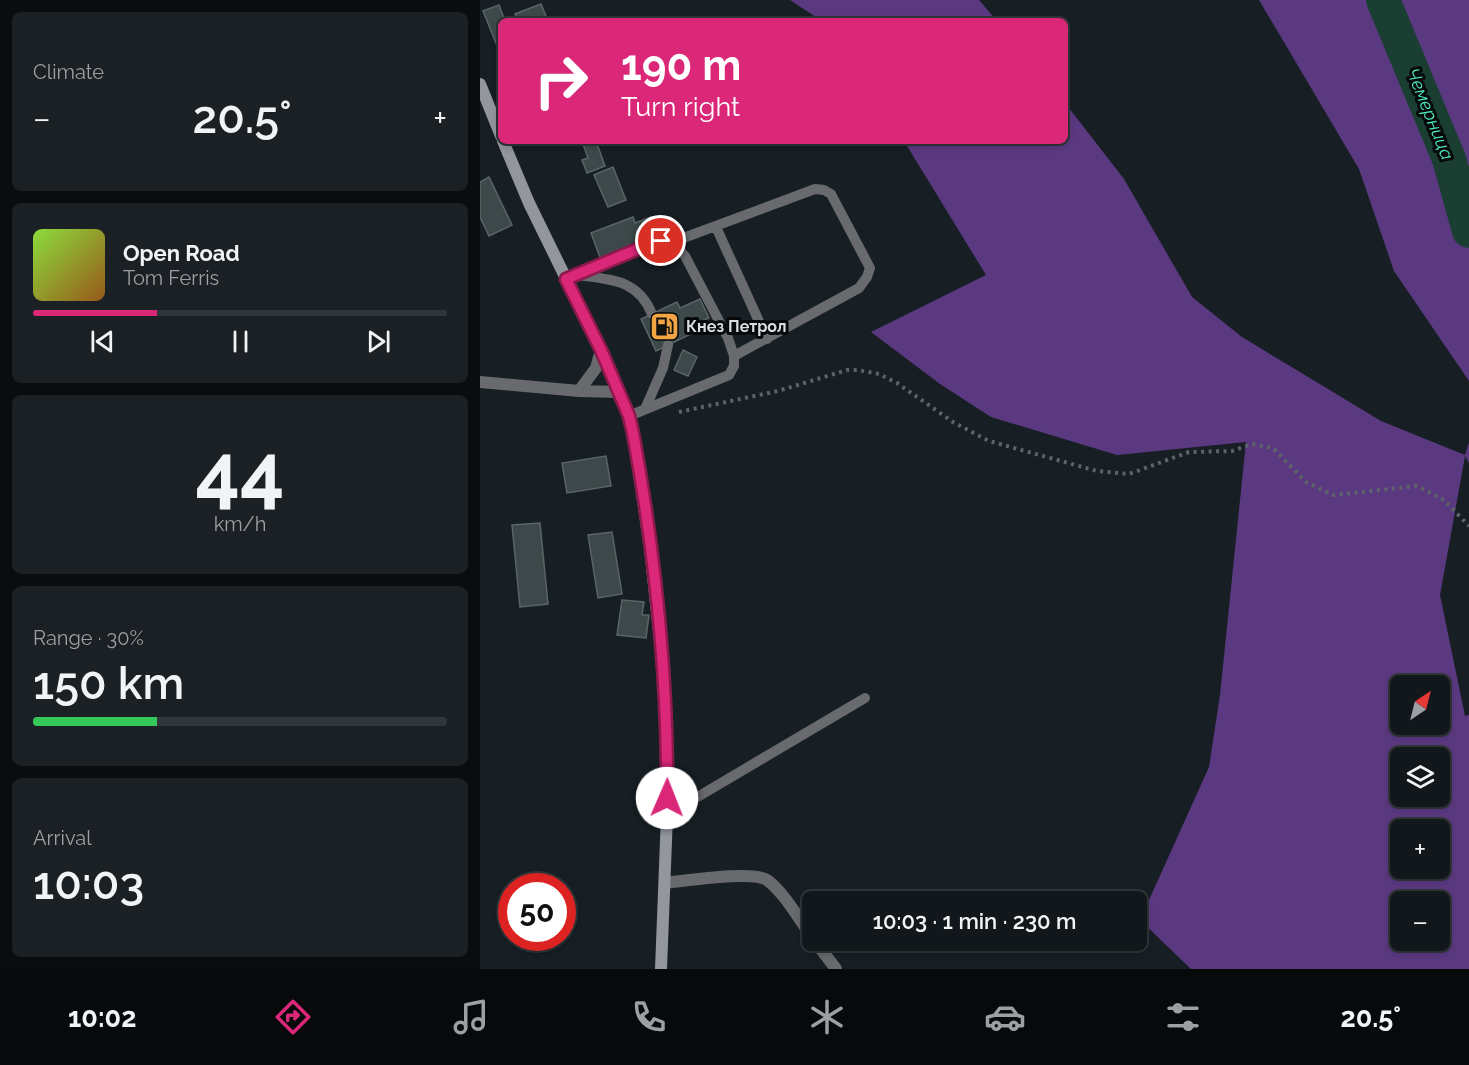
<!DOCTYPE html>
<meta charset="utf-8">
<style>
:root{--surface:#11171b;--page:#1a2024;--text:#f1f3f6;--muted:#9c9fa3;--line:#30363a;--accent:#db2777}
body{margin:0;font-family:Raleway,sans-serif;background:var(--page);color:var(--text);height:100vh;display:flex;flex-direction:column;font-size:22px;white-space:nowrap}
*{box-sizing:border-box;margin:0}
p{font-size:20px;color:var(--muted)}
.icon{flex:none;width:33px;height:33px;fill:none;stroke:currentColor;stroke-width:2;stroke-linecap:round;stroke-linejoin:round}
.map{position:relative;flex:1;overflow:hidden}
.drawer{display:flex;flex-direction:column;gap:12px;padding:12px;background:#090d0f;width:480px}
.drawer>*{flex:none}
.guide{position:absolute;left:18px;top:18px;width:570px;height:126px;border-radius:9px;box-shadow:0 3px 9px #0003,0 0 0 2px var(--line);background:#db2777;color:#fff;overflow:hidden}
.needle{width:39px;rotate:35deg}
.controls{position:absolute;left:910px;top:675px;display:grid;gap:12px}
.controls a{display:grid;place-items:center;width:60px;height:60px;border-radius:9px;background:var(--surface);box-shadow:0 3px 9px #0003,0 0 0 2px var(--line);font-size:30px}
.speed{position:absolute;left:18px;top:873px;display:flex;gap:12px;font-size:30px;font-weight:700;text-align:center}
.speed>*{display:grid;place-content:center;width:78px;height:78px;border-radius:50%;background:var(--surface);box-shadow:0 3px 9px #0003,0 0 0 2px var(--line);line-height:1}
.speed .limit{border:9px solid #d22;background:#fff;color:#111}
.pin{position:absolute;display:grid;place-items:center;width:51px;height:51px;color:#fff;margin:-26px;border:3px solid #fff;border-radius:50%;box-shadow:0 2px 6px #0007}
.me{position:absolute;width:66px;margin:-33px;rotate:1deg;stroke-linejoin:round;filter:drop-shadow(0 0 4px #0008)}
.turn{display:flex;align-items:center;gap:21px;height:126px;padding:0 24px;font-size:27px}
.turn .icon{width:78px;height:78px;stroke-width:2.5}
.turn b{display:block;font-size:42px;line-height:51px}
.big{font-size:45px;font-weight:600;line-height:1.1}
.drawer .widget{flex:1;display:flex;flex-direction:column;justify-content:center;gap:9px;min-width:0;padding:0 21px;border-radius:9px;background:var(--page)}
.drawer .dial{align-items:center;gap:0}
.dial b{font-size:78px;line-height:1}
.song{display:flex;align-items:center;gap:18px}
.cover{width:72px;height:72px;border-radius:9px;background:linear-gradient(135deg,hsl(90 70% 55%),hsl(30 70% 35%))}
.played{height:6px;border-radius:3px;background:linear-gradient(90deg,var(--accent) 30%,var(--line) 30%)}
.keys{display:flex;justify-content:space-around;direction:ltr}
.heat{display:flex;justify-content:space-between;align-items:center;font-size:33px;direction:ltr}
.charge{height:9px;border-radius:4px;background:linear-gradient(90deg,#34c759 30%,var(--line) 0)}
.trip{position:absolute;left:322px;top:891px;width:345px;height:60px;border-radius:9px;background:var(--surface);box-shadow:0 3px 9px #0003,0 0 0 2px var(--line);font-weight:600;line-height:60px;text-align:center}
.tab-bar{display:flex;height:96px;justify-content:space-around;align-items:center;background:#07090b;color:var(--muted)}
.tab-bar .icon{width:42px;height:42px}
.tab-bar .selected{color:var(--accent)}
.tab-bar b{font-size:27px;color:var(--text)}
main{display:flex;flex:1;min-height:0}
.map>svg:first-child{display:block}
</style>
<main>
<section class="drawer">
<div class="widget"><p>Climate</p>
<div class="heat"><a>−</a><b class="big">20.5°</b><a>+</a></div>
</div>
<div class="widget">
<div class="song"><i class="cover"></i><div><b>Open Road</b><p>Tom Ferris</p></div></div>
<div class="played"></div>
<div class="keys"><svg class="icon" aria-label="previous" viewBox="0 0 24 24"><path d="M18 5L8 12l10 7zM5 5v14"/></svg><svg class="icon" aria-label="pause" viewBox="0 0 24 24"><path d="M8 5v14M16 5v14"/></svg><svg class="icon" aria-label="next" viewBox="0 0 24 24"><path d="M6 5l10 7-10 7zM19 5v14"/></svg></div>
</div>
<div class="widget dial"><b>44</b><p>km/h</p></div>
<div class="widget"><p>Range · 30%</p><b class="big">150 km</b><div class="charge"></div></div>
<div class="widget"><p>Arrival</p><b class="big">10:03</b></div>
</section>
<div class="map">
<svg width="989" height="969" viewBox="0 0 989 969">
<rect width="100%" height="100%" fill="#171f24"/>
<path fill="#5b3981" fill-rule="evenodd" d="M310,0H499L517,21H342Z
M779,0H989V381L914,271L879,169Z
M585,103L644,179L712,297L762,337L901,421L985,455L989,442V463L985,456L960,595L985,716L989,715V969H711L660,920L729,767L740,695L766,442L637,455L511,417L460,384L391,332L506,275L424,141H585ZM921,686H960V724H921ZM921,758H960V796H921ZM921,830H960V868H921ZM921,902H960V940H921Z"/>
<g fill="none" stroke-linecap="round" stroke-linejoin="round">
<path stroke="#1a3e32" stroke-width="34" d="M903,0L969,159L989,231"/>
</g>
<path fill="#3c4849" stroke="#596566" stroke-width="1.5" d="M61,4L68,21H38L35,14Z
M19,5L25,21H21V47L18,48L3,11Z
M111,141H116L125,166L107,173L102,160L108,158L103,144Z
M133,167L146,200L128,207L114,175Z
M9,177L32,225L9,236L0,217V182Z
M153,217L155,223L171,217L179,237L121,260L111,233Z
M220,299L229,318L210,327L213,333L176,351L161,319L197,302L200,308Z
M203,350L217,357L208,376L194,370Z
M126,456L131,486L87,493L82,463Z
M60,523L68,604L40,607L32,525Z
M132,532L142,594L118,598L108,535Z
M142,600L164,602L162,615H169L166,638L137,635Z"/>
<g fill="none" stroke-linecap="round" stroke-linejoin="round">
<path stroke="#5d6469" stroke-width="4" stroke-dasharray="3 4.5" stroke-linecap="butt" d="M199,412L298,391L367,370H378L399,374L417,383L473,422L509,441L617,471L649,474L709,452L752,451L772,444L793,448L826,482L853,495L937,486L964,500L989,526"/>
<path stroke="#686a6e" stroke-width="10" d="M236,227L287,339
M190,243L335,189L344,190L351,194L390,268L387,277L379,288L254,356
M98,275C131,280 158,279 172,314
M86,279L175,242C189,240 196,246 205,256L248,338L254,356V366L249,375L149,416
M165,409L183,368L188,345
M187,815L385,698"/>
<path stroke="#686a6e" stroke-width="12" d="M0,382L99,391L139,392
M99,391L116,368L121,350
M185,883C205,881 272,870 287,880C304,892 321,922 333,939
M334,940L356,969"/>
<path stroke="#93969d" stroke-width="12" d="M0,84L21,136
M23,141L49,203L121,350L149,416L153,433L170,548L183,668L187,721V815L181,969"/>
</g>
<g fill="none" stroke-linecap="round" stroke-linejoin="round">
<defs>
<path id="route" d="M181,241L175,242L86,279L121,350L149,416L153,433C175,553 188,676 187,798"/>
</defs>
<use href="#route" stroke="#8e194d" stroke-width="15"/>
<use href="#route" stroke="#db2777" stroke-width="10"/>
</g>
<defs>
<symbol id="fuel-square" viewBox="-11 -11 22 22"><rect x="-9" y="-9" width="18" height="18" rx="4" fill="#f3a443" stroke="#06080a"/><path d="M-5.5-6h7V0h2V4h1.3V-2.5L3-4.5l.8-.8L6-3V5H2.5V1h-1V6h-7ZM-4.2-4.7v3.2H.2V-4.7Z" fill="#111"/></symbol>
</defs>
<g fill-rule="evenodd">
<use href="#fuel-square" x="168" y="310" width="33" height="33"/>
</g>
<g text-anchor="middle" stroke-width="6" stroke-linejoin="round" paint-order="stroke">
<g font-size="16" font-weight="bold" fill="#d8dee1" stroke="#06080a" text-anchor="start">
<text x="206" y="332">Кнез Петрол</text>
</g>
<g font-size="18" font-style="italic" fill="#4decbb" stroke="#06080a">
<text transform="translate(950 114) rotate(68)" y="6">Чемерница</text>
</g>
</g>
</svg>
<div class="controls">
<a><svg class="needle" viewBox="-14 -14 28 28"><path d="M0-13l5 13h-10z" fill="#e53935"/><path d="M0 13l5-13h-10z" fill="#9c9fa3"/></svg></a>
<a><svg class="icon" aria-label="layers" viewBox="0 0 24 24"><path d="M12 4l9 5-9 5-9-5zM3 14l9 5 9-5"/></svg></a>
<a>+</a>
<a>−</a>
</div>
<div class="speed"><div class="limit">50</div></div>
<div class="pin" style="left:181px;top:241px;background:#d93025"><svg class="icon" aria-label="arrive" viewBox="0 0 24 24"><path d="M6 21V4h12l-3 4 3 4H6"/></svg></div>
<svg class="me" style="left:187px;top:798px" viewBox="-20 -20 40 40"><circle r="19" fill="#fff"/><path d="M0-13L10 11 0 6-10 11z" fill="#db2777"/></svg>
<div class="trip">10:03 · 1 min · 230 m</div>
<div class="guide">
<div class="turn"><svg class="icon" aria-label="right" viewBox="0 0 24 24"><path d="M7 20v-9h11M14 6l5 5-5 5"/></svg><div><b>190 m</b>Turn right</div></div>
</div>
</div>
</main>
<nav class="tab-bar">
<b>10:02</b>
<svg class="icon selected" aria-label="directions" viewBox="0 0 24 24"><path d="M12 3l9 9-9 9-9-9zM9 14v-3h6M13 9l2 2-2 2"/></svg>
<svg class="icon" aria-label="music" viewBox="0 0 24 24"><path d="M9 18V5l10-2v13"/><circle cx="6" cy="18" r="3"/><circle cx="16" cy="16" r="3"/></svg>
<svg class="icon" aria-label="phone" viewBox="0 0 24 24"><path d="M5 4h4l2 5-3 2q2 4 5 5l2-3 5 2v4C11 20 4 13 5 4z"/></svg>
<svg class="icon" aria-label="climate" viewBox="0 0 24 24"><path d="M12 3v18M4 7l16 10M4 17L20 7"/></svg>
<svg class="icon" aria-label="car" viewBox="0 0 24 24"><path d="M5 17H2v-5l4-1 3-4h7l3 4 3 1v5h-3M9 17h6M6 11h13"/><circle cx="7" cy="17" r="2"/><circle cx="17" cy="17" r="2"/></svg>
<svg class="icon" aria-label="filters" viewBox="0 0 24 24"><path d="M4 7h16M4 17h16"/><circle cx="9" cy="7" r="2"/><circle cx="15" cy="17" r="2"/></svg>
<b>20.5°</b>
</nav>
